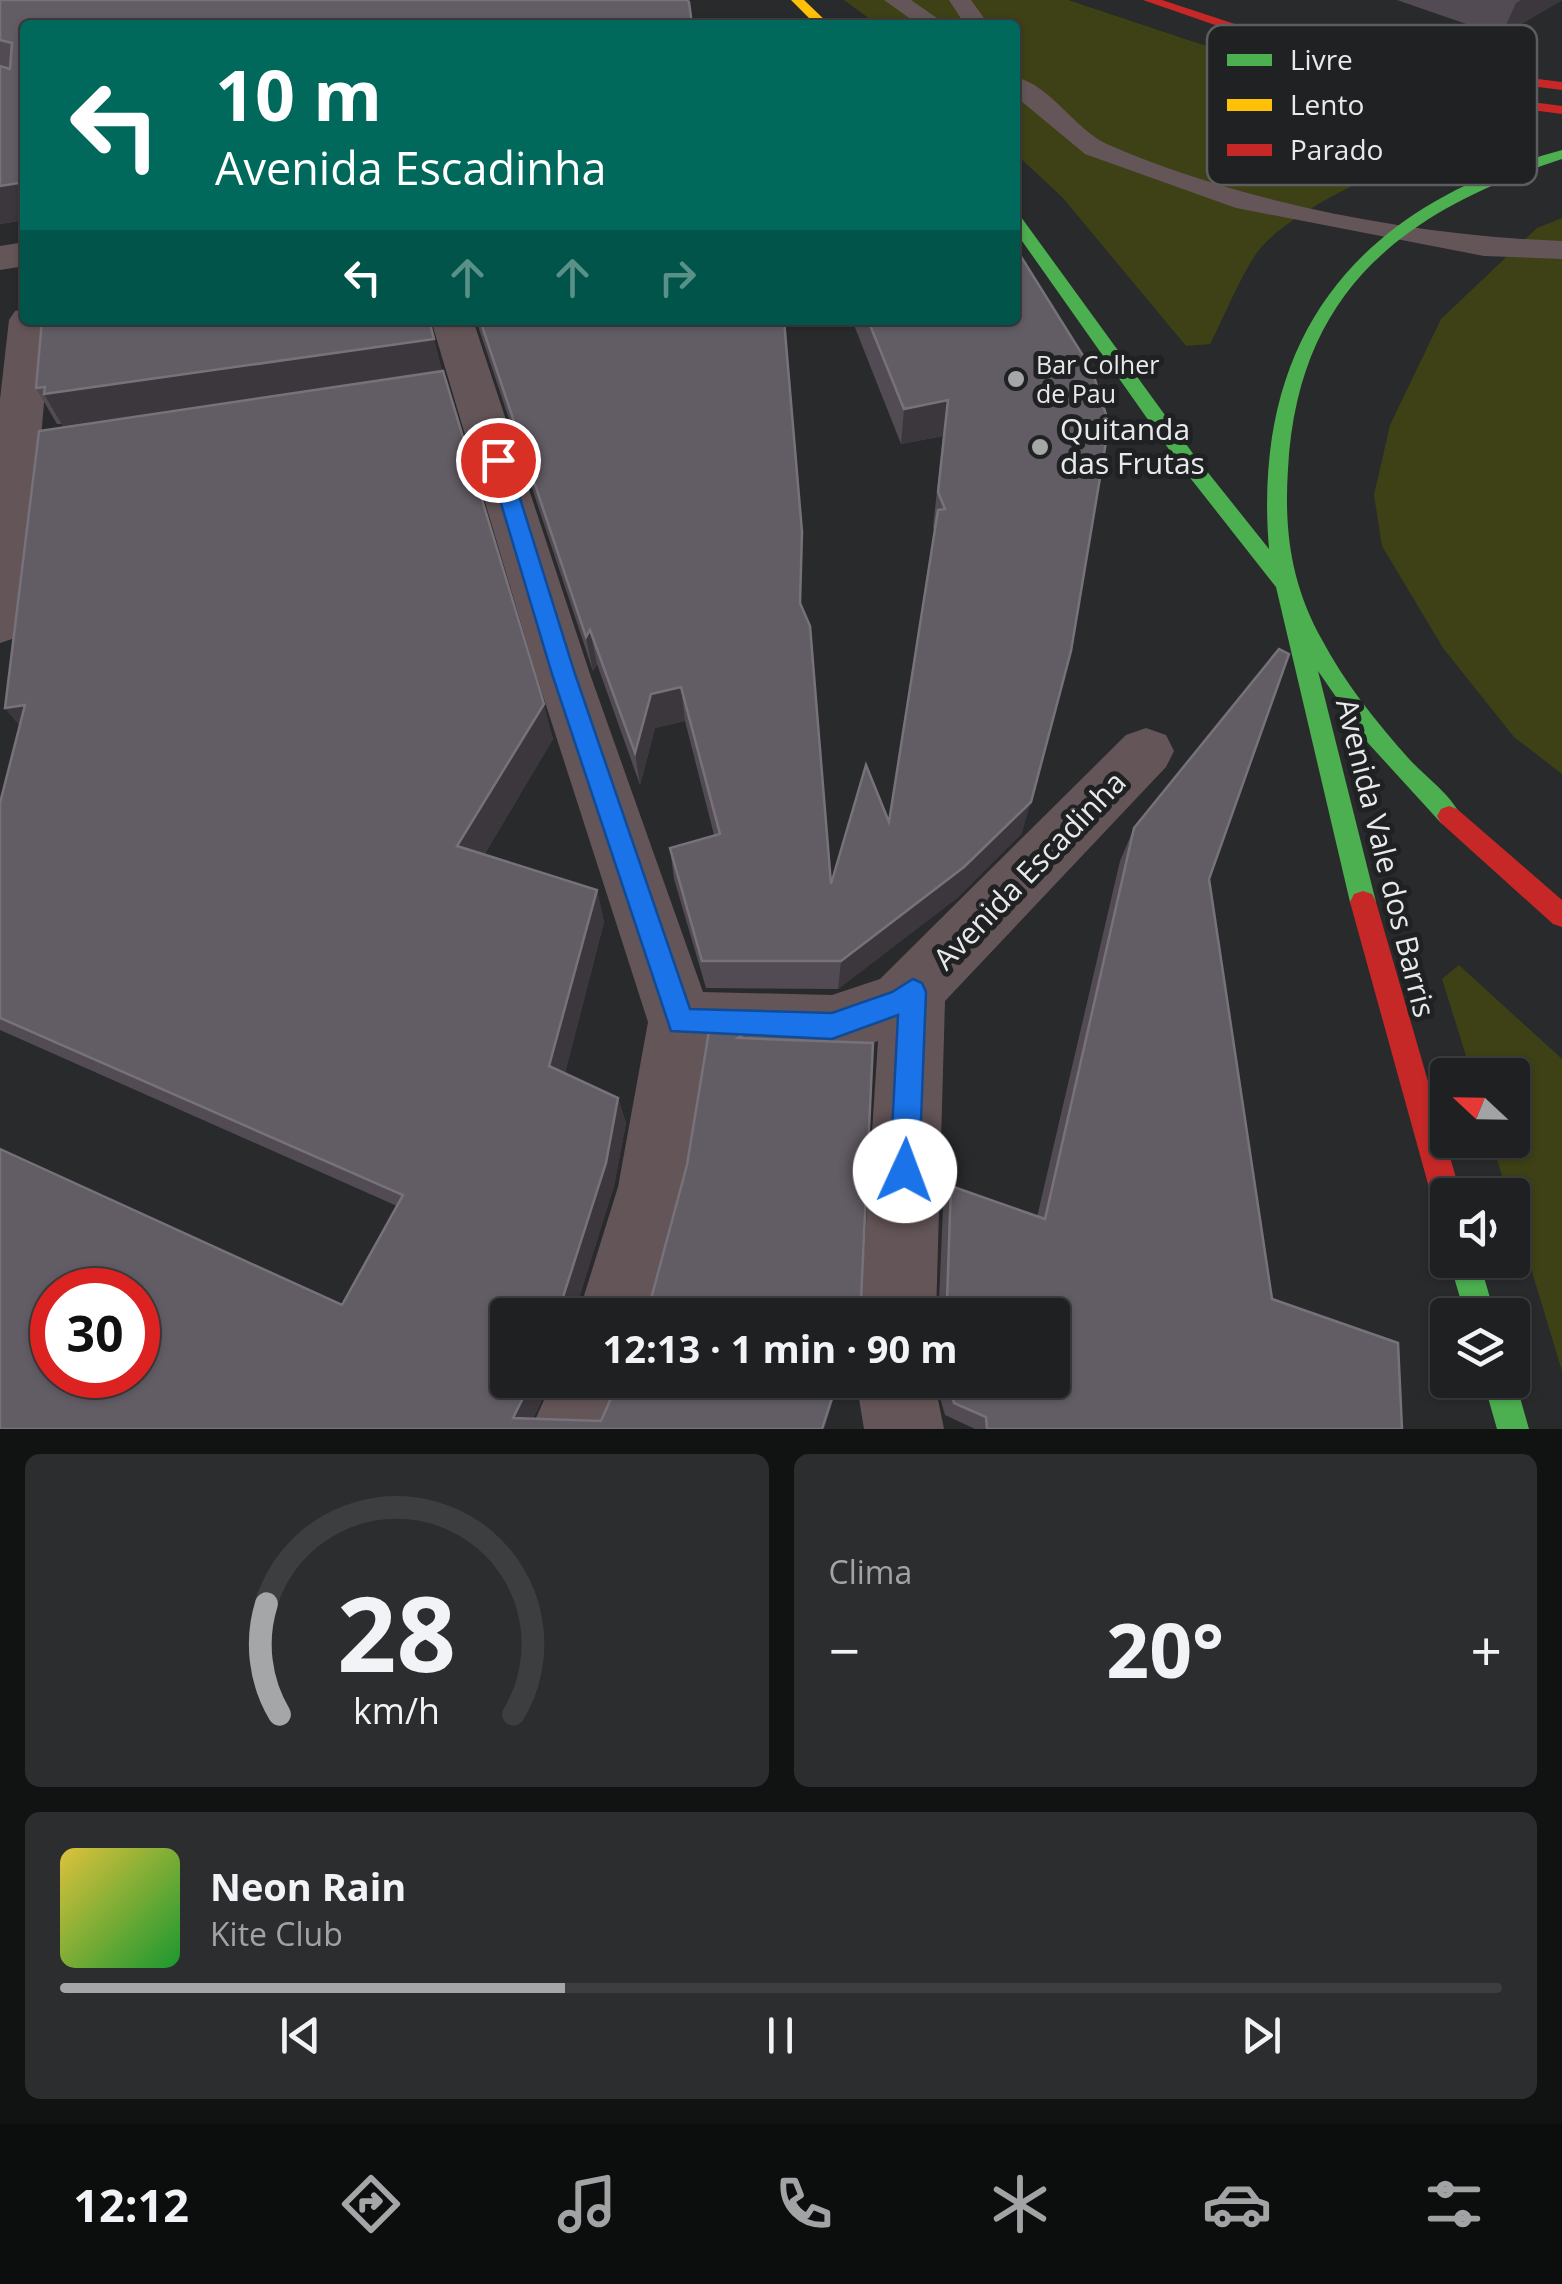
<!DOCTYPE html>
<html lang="pt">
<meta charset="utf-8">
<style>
:root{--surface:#1f2021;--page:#2c2d2e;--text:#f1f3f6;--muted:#a1a3a5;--line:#3c3e3f;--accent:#a5a6a8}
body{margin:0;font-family:"Open Sans",sans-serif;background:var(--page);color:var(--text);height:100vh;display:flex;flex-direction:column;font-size:38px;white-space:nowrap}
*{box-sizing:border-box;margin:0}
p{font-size:32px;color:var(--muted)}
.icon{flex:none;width:55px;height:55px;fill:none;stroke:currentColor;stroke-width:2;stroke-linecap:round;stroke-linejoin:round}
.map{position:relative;height:1429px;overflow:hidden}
.panel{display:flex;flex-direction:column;gap:25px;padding:25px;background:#111212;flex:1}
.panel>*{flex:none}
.banner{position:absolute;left:20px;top:20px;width:1000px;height:305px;border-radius:10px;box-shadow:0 2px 8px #0004,0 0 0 2px var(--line);background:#00695c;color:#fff;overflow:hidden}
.needle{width:65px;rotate:292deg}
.buttons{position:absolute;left:1430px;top:1058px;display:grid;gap:20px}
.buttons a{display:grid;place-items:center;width:100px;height:100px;border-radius:10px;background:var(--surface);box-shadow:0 2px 8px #0004,0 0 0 2px var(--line);font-size:50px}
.speed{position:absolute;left:30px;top:1268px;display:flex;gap:20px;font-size:50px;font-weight:700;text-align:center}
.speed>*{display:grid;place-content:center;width:130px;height:130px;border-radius:50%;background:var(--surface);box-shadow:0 2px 8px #0004,0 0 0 2px var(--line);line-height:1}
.speed .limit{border:15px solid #d22;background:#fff;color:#111}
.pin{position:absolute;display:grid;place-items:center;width:85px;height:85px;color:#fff;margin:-42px;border:5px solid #fff;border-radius:50%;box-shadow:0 2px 10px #0007}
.me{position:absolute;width:110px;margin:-55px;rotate:2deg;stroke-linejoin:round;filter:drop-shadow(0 0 8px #0008)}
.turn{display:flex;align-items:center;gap:35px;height:210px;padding:0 30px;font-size:45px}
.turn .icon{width:130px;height:130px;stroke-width:2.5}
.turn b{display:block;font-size:70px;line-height:85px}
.lanes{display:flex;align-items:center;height:95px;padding:0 30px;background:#0003;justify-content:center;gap:50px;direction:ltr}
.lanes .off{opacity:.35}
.big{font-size:75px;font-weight:700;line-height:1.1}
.panel .tile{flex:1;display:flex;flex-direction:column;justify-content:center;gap:15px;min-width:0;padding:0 35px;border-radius:15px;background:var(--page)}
.panel .dial{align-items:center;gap:0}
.dial svg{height:260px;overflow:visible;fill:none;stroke:var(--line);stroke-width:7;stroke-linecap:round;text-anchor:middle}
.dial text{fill:var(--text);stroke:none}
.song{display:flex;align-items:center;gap:30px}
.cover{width:120px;height:120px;border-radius:15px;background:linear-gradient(135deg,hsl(50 70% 55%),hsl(130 70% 35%))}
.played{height:10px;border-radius:5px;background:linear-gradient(90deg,var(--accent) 35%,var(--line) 35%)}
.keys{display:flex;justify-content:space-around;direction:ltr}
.heat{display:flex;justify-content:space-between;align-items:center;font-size:55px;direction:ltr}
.panel .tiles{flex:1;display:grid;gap:25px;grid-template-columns:1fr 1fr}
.tile:last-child{grid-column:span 2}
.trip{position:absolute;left:490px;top:1298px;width:580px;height:100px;border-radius:10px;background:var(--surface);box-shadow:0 2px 8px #0004,0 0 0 2px var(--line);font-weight:700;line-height:100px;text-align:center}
.tab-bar{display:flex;height:160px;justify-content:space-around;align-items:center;background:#0c0d0d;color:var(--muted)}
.tab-bar .icon{width:70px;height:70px}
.tab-bar .active{color:var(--accent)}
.tab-bar b{font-size:45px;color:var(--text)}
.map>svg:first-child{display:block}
</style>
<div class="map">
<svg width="1562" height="1429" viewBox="0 0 1562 1429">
<rect width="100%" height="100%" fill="#292a2c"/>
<path fill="#3e4115" d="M844,0H1068L1314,82L1487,115L1493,124C1433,149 1292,203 1256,254C1238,281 1225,315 1210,344L1186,346L1063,198L1015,153V25H878Z
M1562,218V774L1514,737L1443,648L1382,546L1374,495L1390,425L1441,319L1537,228Z
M1459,965L1562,1059V1371L1513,1209L1512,1195H1508L1491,1140H1512V1075H1472L1442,979Z"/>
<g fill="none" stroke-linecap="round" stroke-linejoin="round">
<path fill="#645558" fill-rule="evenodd" d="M884,0H911L947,25H919Z
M949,0H971L989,25H965Z
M1015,77C1051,85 1074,129 1107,144C1241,203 1417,236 1562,241V259L1484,256L1236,208L1085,154L1015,96Z"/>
<path fill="#645558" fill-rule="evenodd" d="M25,242V266L0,270V246Z
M25,309V320H51L41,438L110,428L126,432L133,443L126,454L39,469L26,623L18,637L0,643V399L9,320L15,311Z
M431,320H473L590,674L703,992L832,995L880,979L1126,735L1146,728L1166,735L1174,751L1166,767L945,1001L936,1315H860L878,1041L832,1057L709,1054L688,1187L654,1315H578L618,1187L648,1022L536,674Z
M553,1380H632L611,1429H531Z
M856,1380H934L944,1429H864Z"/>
<path fill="#4caf50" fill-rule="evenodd" d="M1562,150V159C1402,212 1298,291 1288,469C1284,531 1291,583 1321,638C1344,682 1377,723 1410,760C1426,777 1451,795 1461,816L1457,823L1449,826L1441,823L1368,743L1318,671L1376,902L1372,910L1363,913L1354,910L1350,902L1276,587L1180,465L1015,231V215L1021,217L1194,455L1269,549C1251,335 1359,205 1562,150Z
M1449,1260H1479L1495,1315H1465Z
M1512,1374L1515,1380L1529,1429H1497L1483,1380H1512Z"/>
<path fill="#ffc107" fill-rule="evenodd" d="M791,0H804L830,25H816Z"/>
<path fill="#c62828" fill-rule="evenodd" d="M1143,0H1162L1320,52L1562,82V90L1366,66L1454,92L1562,106V114L1448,99L1313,59Z
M1449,806L1457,809L1562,900V927L1553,924L1441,823L1437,816L1441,809Z
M1363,891L1372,894L1376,902L1461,1195H1448V1216L1438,1212L1433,1202L1350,902L1354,894Z"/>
</g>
<path fill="#524b53" d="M0,0L25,25V220L0,224Z
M1397,0H1562L1501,36Z
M429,320L442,371L553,739L484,855L597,890L604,922L565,1073L618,1098L626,1123L614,1186L578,1301L651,1299L746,1032L747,1038L861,1300L939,1301L943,1208L951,1186L1037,1217L1120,861L1134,828L1209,879L1272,1299L1402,1429H975L945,1415L935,1380H1052V1315H508L551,1380L533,1419L601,1421L619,1380H839L824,1429H0L342,1305L397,1206L0,1030V803L20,726L5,708L64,428L62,424H57L36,388Z
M476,320H784L800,603L831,884L889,822L935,531L933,527L943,436L901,444L852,320H1015L1022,833L957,898L838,989L706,988L674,879L670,848L714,835L685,721L655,728L640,785L597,664L593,671Z"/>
<path fill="#3b373d" d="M1521,0H1562L1501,36L1516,3Z
M25,182V220L0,224V186Z
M434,339L443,375L65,430L44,394Z
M948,400L943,436L901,444L904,409Z
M590,630L597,664L593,671L586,637Z
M681,687L685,721L655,728L640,785L635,753L651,694Z
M544,704L553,739L470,878L457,846Z
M25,705L34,743L5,708Z
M1031,802L1022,833L957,898L838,989L841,961Z
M597,890L604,922L560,1092L549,1066Z
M618,1098L626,1123L614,1186L574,1314L563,1297Z
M532,1380H551L528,1429L513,1418Z
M838,1380H839L824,1429H822Z"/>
<path fill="#625c64" stroke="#777279" stroke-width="2.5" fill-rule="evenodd" d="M0,0H687L689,2L692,25H25V182L0,186V66L10,69L12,43L0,40Z
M1015,247L1092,370L1109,424L1071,651L1031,802L964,867L841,961H702L670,848L720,834L681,687L651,694L635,753L590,630L586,637L480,320H784L802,532L800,603L810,626L831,884L866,765L889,822L938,510L945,509L938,492L948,400L904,409L868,320H1015Z
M42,320H429L434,339L44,394L45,387L36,388Z
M443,371L544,704L457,846L597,890L549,1066L618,1098L606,1163L563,1297L567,1302L651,1299L687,1165L709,1031L746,1032L738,1038L873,1043L861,1300L947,1301L951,1186L1045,1219L1134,828L1279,649L1289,654L1209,879L1272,1299L1398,1343L1402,1429H987L986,1417L954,1403L948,1380H1052V1315H508V1380H532L513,1418L601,1421L619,1380H838L822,1429H0V1149L342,1305L403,1195L0,1018V803L25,705L5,708L39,431ZM52,1290H138V1375H52Z"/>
<path fill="#1a73e8" stroke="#114b97" stroke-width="2.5" d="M498,453L508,460L575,674L690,1009L832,1013L892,992L913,979L922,983L926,992L919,1171L915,1182L905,1186L894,1182L890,1171L898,1015L832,1039L671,1031L552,674L488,460Z"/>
<g fill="#a5a6a8" stroke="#1f2123" stroke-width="4">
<circle cx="1016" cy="379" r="10"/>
<circle cx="1040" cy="447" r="10"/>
</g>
<g text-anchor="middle" stroke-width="10" stroke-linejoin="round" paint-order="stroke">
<g font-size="25" fill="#e8e9eb" stroke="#1f2123" text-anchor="start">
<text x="1036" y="374">Bar Colher<tspan x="1036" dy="29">de Pau</tspan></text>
</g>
<g font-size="30" fill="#e8e9eb" stroke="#1f2123" text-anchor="start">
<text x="1060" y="440">Quitanda<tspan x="1060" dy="34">das Frutas</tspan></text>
</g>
<g font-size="30" fill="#e8e9eb" stroke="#1f2123">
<text transform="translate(1385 858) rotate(76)" y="10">Avenida Vale dos Barris</text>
<text transform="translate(1030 871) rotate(-46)" y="10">Avenida Escadinha</text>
</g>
</g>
<rect x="1207" y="25" width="330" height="160" rx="15" fill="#1f2123" stroke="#5b5d5f" stroke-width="2.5"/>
<rect x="1227" y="54" width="45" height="12" fill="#4caf50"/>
<rect x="1227" y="99" width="45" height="12" fill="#ffc107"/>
<rect x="1227" y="144" width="45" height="12" fill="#c62828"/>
<g font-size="28" fill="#e8e9eb">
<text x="1290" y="70">Livre</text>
<text x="1290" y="115">Lento</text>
<text x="1290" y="160">Parado</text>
</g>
</svg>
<div class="buttons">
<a><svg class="needle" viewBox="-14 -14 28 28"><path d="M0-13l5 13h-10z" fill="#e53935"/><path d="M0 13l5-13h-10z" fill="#a1a3a5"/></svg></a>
<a><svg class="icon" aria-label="sound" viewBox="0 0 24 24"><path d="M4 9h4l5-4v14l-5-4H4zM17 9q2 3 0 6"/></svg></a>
<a><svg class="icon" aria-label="layers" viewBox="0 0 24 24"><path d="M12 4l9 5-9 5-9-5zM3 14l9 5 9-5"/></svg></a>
</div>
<div class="speed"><div class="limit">30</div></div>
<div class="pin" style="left:498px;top:460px;background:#d93025"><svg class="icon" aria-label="arrive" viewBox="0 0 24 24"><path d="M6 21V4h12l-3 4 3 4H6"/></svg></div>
<svg class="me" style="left:905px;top:1171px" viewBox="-20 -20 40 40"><circle r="19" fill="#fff"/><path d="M0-13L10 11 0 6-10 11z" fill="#1a73e8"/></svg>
<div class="trip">12:13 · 1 min · 90 m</div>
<div class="banner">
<div class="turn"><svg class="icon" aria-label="left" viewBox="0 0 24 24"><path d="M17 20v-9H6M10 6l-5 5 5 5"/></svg><div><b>10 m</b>Avenida Escadinha</div></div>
<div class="lanes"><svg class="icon" aria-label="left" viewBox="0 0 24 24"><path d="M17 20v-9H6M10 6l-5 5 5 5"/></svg><svg class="icon off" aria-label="ahead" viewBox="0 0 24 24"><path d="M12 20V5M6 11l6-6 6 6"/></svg><svg class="icon off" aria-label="ahead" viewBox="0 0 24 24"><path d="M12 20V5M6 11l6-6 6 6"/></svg><svg class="icon off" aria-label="right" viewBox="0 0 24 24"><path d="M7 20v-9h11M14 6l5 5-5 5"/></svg></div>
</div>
</div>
<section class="panel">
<div class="tiles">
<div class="tile dial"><svg viewBox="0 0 100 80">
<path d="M14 69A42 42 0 1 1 86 69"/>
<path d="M14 69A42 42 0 0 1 10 35" stroke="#a5a6a8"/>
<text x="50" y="56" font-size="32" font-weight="700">28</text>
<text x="50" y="72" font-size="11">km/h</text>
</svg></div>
<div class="tile"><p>Clima</p>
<div class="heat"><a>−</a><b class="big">20°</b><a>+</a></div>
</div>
<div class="tile">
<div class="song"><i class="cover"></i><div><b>Neon Rain</b><p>Kite Club</p></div></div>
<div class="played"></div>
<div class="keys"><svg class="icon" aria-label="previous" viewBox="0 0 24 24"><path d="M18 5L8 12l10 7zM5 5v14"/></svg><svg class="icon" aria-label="pause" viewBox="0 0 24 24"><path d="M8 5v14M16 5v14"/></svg><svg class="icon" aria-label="next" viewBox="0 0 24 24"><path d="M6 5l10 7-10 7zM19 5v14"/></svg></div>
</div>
</div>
</section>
<nav class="tab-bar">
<b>12:12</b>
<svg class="icon active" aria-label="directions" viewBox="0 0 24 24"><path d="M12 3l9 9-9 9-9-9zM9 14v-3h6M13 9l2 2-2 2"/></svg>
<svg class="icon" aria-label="music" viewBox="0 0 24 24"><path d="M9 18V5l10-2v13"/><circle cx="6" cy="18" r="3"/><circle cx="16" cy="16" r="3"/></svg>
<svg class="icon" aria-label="phone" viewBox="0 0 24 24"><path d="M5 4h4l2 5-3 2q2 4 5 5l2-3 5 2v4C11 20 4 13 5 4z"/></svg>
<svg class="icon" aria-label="climate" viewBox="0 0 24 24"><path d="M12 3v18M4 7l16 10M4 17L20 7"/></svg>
<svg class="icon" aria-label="car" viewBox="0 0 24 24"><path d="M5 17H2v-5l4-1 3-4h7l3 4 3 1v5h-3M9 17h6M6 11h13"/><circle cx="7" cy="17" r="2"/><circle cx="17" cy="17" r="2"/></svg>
<svg class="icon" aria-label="filters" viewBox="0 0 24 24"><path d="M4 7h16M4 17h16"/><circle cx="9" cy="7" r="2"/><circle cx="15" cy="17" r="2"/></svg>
</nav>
